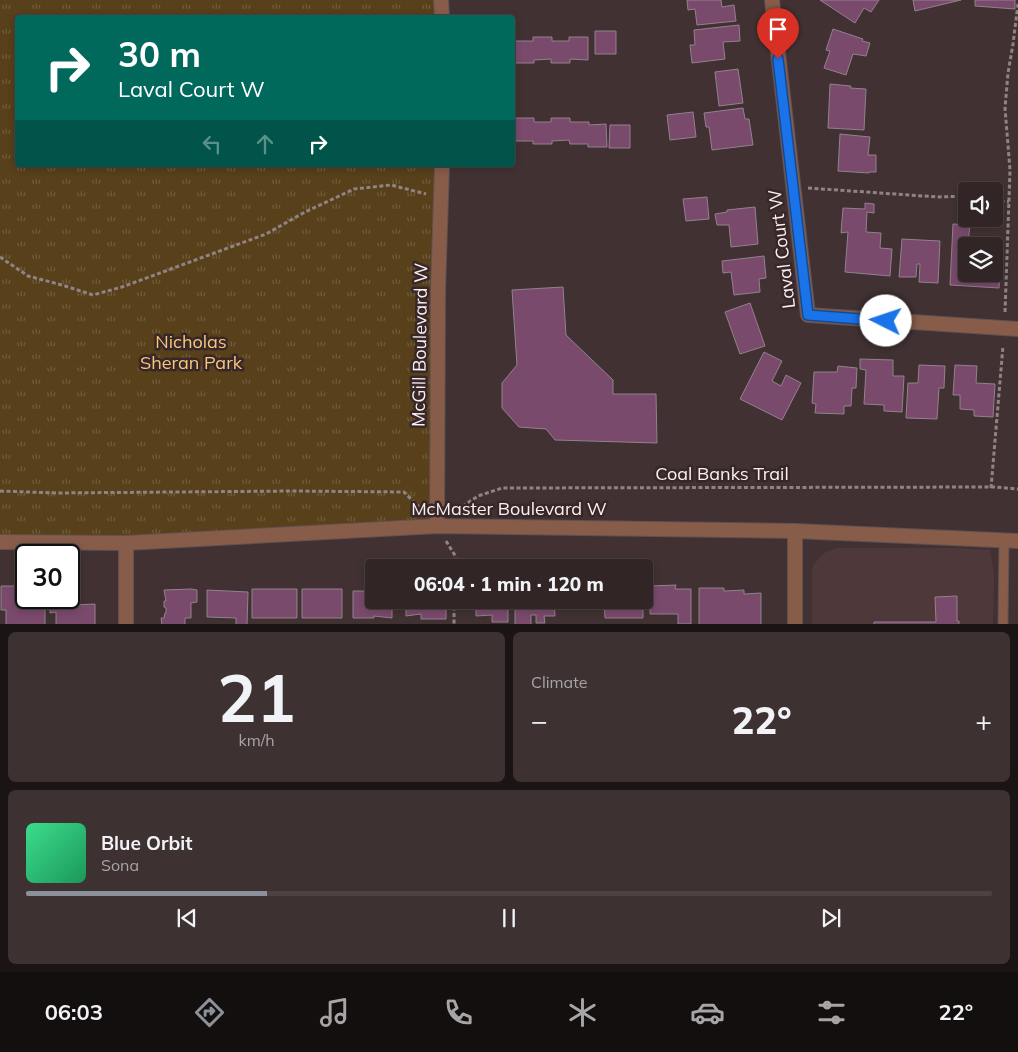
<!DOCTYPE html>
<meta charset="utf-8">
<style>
:root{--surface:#312526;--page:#3d3132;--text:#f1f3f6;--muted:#a8a5a7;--line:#4c4243;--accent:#8c9099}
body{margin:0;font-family:Mulish,sans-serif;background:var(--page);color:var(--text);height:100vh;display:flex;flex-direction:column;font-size:19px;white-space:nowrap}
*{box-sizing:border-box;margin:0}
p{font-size:16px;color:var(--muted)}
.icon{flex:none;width:28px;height:28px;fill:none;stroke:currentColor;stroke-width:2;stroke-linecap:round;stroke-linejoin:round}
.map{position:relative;height:624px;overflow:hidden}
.panel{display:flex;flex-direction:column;gap:8px;padding:8px;background:#1b1415;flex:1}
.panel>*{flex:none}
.banner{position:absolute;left:15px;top:15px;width:500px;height:152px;border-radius:5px;box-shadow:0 2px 8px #0003,0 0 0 1px var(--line);background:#00695c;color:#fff;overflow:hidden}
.tools{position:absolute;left:958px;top:182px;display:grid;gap:10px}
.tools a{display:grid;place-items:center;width:45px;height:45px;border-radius:5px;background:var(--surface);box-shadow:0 2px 8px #0003,0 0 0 1px var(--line);font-size:25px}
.speed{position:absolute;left:15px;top:544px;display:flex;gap:10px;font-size:25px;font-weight:700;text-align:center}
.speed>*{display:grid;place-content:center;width:65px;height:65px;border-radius:50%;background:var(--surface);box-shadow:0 2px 8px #0003,0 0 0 1px var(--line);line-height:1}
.speed .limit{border:2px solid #111;border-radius:8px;background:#fff;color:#111}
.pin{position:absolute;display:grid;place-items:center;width:42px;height:42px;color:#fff;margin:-51px -21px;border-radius:50% 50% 50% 0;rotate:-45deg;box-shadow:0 0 5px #0007}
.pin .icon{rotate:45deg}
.me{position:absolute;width:55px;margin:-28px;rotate:274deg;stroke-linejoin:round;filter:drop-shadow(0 0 4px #0008)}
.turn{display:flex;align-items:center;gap:18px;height:105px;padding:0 20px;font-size:22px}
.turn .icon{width:65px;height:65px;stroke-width:2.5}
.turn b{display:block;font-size:35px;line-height:42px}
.lanes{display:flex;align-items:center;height:48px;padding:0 20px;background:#0003;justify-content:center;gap:25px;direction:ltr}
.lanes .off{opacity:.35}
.big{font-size:38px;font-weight:800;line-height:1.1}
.panel .tile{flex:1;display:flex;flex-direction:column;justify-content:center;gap:8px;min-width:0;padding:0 18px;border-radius:8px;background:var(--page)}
.panel .dial{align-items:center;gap:0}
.dial b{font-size:65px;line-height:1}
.song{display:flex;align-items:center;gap:15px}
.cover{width:60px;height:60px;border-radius:8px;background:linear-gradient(135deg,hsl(150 70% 55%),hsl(150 70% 35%))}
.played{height:5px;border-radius:2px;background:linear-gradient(90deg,var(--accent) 25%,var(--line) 25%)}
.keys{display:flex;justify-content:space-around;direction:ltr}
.heat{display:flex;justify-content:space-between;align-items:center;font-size:28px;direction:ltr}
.panel .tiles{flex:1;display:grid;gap:8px;grid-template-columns:1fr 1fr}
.tile:last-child{grid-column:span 2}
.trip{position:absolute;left:365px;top:559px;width:288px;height:50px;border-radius:5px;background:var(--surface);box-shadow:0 2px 8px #0003,0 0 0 1px var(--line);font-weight:800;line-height:50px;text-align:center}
.menu{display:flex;height:80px;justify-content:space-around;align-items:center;background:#140f0f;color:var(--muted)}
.menu .icon{width:35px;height:35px}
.menu .current{color:var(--accent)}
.menu b{font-size:22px;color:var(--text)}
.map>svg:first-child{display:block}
</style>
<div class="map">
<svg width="1018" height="625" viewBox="0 0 1018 625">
<defs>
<pattern id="park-tufts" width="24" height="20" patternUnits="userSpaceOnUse" patternTransform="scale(1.25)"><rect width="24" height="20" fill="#57401a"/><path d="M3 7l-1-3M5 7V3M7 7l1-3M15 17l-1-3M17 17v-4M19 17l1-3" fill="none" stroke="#705c3c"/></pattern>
</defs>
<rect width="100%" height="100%" fill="#413133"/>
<path fill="#4f383a" d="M837,548H954L990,550L994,575L993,624L812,625V571L814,564L824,553Z"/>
<path fill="url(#park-tufts)" d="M0,0H441L442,18H18V165H442L437,526L0,542Z"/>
<path fill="#7a4a6c" stroke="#91828c" d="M687,0H721L722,7L734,5L736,21L697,25L695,9L688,10Z
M820,0H879L871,12L864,8L855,23Z
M913,0H961L915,11Z
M975,0H1015V9L975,6Z
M739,25L740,41L723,42L725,59L692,63L690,45H695L694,30Z
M833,29L863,39L862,41L870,43L866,56L853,54L846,75L824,68L830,51L826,50Z
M595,31H616V54H595Z
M533,37H552V41H569V37H588V60L570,59V63H551V59L534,60V63H515V41H533Z
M738,69L743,103L719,106L715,72Z
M830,84L851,86L850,88L866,89L864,130L828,128Z
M743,108L745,119H749L753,145L712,150L709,127H706L704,113Z
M693,112L696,137L670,140L667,115Z
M515,118H534V122H551V118H570V122H589V125L606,124L607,147H588V144H570L569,140L552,141V144H533V141H515Z
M610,125H630V148H609Z
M840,134L870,137L868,155H876V172H869V173L838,171Z
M707,197L709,219L686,221L683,199Z
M865,203L874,204V213L867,212L866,232L881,233L880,248L892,249L890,276L845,272L848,232L841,233L843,208L865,209Z
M755,207L758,244L731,247L729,225H717L715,214L727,212V210Z
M953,224L970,225L968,243L987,244V246H966V274H994V254H1001L999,288L950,285Z
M902,239L940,241L938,283L919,282L920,264H917L916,277H899Z
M764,256L766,278L759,279L760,292L734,295L731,272L723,273L722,261Z
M563,287L566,335L613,380V394H656L657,443L555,440L546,429L519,427L502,408V383L517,365L512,290Z
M750,303L765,346L740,354L725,312Z
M764,352L782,361L772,381L781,386L786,375L801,383L782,420L740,399Z
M860,359L893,360V376H904L902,412L884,411V405L864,404L866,370L860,369Z
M919,365L945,366L944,388H939L937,419L906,418L908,383H918Z
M955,365L977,366L976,383L995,384L993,417L974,416V410L960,409V395H953Z
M838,366L857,368L856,388H852L851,406H844V414L815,413L816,404L812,403L814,372H837Z
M676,585L675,589H691V624H678V614H650V586Z
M1,586H26L27,601H45V625H6V610H1Z
M699,588H724V591L744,590V594L761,593V625H699Z
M191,589L197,590V602L191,603V618H185V625H162L161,618H164L165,613H166V608L164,607V601H166L164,590Z
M252,589H297V618H252Z
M302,589H342V618H302Z
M69,590H72L73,605L95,604V625H56V612L50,613V598H69Z
M207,590L248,592L247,625H236V618L207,617Z
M353,591H374V600H392V618L374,616V618H353Z
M957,596V621H959V625H874V622H936L935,597Z
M406,600H446V619H421V614L406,616Z
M476,600H508V622H492V615L476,616Z
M515,600H554L555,616H544L545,623H536V615H531V625H515Z
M563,600H600V608H563Z
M604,600H643V618H605Z"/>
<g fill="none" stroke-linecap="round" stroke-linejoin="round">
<defs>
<path id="service" d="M1003,625L1004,540"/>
<path id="minor" d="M772,0L808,315L1018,329
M795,531V625
M126,543V625"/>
<path id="tertiary" d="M441,0L442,18
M437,526L438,290L442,165
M0,542L126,543L437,526L795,531L1018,541"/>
</defs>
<use href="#service" stroke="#5f5051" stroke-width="11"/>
<use href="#minor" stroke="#5f5051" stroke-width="16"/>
<use href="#tertiary" stroke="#5f5051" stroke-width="16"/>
<path stroke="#918385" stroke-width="3" stroke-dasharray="4 2.5" stroke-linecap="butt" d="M808,188L938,197L966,196
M994,200L1009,202
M0,257L28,276L62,285L93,295L122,287L266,234L305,212L354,189L391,185L426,194
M1005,312L1010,170L1005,108L1008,73L1013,44L1018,4
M991,488L1003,346
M0,491L56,493L293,491L404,492L421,509
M457,510L478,496L502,488L994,487L1018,489
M446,541L456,557V568
M454,600V625"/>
<use href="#service" stroke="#875c49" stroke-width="9"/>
<use href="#minor" stroke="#875c49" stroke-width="14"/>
<use href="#tertiary" stroke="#875c49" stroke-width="14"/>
</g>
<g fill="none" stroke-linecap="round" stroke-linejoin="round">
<defs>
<path id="route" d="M778,59L808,315L886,321"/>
</defs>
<use href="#route" stroke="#114b97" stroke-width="12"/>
<use href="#route" stroke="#1a73e8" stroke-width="9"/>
</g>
<g text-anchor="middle" stroke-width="5" stroke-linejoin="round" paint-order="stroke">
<g font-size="18" fill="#faf0f1" stroke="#372729">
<text transform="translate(782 249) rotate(-97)" y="6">Laval Court W</text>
<text transform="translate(420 345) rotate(-89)" y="6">McGill Boulevard W</text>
<text x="722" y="480">Coal Banks Trail</text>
<text x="509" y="515">McMaster Boulevard W</text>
</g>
<g font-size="18" fill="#f8c77a" stroke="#372729">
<text x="191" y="348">Nicholas<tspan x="191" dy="21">Sheran Park</tspan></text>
</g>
</g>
</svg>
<div class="tools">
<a><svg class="icon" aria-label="sound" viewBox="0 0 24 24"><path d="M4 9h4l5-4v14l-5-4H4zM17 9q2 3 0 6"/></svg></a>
<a><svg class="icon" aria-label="layers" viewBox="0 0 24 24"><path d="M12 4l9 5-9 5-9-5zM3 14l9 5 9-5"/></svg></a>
</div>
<div class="speed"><div class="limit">30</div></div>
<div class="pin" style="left:778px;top:59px;background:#d93025"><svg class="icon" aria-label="arrive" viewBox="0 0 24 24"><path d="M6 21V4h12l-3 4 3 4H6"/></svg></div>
<svg class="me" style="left:886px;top:321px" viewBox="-20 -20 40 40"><circle r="19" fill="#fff"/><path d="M0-13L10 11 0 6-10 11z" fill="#1a73e8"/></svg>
<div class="trip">06:04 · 1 min · 120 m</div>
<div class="banner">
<div class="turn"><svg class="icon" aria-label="right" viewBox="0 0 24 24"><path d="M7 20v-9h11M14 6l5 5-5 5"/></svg><div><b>30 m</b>Laval Court W</div></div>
<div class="lanes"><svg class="icon off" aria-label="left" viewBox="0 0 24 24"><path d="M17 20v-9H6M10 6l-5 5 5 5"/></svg><svg class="icon off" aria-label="ahead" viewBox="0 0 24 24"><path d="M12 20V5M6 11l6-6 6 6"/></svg><svg class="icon" aria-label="right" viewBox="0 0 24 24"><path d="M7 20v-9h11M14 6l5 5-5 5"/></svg></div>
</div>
</div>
<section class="panel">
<div class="tiles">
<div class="tile dial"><b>21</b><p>km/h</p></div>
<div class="tile"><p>Climate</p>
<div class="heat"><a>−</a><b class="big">22°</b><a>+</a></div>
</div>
<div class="tile">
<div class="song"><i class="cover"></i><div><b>Blue Orbit</b><p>Sona</p></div></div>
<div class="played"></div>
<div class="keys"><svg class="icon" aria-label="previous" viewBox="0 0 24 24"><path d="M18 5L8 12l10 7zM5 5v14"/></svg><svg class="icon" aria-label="pause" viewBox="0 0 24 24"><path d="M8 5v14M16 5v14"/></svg><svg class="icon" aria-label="next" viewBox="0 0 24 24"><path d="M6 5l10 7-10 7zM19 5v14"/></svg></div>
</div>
</div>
</section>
<nav class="menu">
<b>06:03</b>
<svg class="icon current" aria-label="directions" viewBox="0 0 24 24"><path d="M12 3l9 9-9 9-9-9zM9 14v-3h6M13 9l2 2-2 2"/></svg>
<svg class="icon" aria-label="music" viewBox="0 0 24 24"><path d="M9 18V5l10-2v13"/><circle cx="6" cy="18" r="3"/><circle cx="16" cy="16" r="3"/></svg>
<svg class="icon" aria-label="phone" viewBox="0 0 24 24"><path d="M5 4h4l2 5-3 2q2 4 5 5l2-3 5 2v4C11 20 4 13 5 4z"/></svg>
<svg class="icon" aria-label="climate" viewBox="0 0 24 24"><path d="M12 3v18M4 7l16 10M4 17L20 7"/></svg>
<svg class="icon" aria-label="car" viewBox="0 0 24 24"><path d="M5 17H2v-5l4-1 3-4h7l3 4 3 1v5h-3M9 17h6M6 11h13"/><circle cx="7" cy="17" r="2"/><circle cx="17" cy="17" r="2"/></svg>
<svg class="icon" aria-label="filters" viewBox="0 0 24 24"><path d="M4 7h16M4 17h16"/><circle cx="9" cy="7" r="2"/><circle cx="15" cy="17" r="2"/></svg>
<b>22°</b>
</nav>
